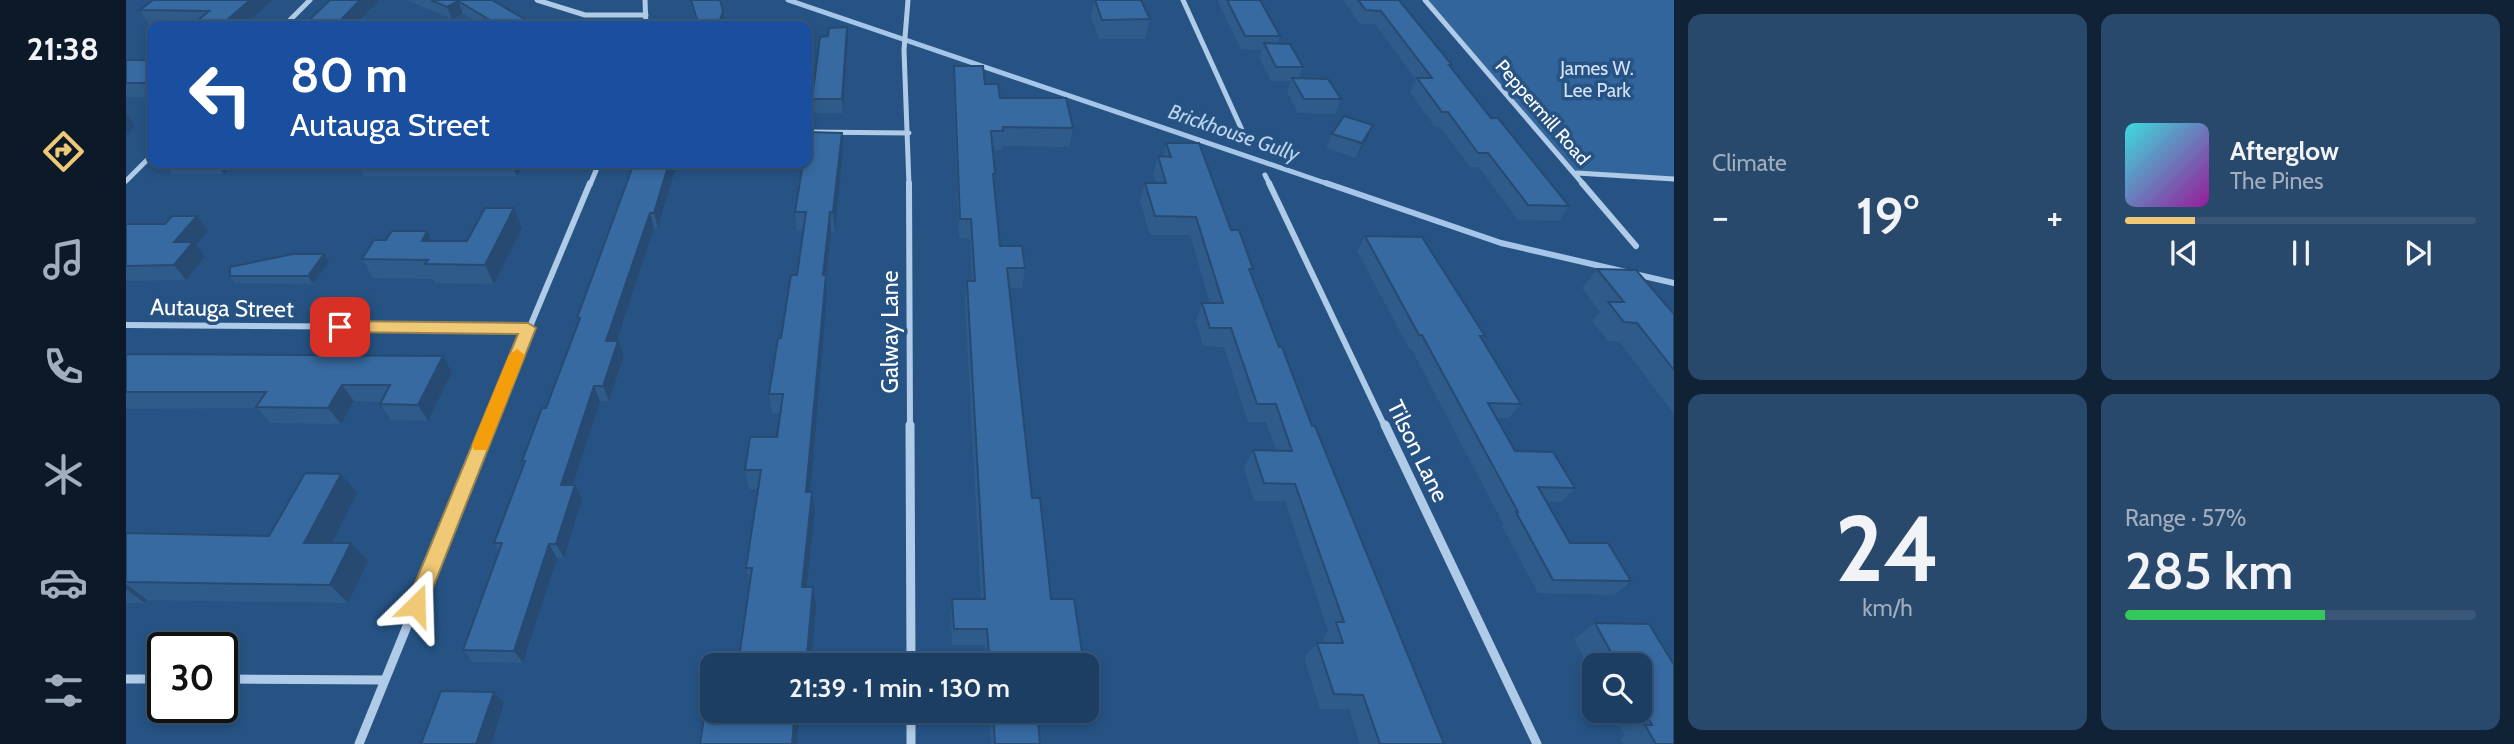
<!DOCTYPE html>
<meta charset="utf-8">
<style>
:root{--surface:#1c3e63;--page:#29496c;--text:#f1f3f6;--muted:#a0aebe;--line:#3a5778;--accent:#f0c976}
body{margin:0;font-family:Cabin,sans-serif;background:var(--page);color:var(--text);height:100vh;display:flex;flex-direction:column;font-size:26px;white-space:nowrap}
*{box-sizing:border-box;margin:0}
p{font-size:23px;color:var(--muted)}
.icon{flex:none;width:38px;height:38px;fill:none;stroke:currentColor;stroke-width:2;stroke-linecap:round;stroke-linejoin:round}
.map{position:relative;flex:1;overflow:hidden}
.panel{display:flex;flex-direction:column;gap:14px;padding:14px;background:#0f2236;width:840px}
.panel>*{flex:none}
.top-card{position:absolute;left:21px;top:21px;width:665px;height:147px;border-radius:14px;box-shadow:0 4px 10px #0003,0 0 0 2px var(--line);background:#1a4fa0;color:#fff;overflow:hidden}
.controls{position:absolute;left:1456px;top:653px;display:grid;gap:14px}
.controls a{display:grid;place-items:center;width:70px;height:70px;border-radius:14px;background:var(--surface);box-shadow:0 4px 10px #0003,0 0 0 2px var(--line);font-size:35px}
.speed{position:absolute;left:21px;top:632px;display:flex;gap:14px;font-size:35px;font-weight:700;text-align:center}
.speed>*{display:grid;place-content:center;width:91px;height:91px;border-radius:50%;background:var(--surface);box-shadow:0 4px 10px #0003,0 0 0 2px var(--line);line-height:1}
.speed .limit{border:4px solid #111;border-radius:10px;background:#fff;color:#111}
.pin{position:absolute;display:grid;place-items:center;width:60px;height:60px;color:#fff;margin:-30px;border-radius:14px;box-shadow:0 4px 10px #0006}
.me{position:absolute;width:77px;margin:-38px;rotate:22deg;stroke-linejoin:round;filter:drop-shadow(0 0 5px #0008)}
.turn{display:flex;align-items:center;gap:24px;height:147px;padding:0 28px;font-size:32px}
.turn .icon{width:91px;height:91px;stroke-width:2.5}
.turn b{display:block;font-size:49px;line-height:60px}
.big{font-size:52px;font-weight:600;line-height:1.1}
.panel .widget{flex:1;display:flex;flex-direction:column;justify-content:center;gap:10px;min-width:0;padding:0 24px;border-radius:14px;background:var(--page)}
.panel .dial{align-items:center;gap:0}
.dial b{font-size:91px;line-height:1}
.song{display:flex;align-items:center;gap:21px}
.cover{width:84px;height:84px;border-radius:10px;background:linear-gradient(135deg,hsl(180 70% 55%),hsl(300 70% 35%))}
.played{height:7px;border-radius:4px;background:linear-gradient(90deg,var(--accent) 20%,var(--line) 20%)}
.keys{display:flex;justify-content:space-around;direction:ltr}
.heat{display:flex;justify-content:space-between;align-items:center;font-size:38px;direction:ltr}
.charge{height:10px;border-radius:5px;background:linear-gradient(90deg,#34c759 57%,var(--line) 0)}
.panel .tiles{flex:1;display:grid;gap:14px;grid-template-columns:repeat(2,1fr)}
.trip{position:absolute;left:574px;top:653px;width:399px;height:70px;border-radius:14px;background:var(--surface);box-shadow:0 4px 10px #0003,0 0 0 2px var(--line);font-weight:600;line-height:70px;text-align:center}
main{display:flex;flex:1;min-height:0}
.tab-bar{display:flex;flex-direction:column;width:126px;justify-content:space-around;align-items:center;background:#0b1928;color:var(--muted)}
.tab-bar .icon{width:49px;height:49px}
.tab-bar .selected{color:var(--accent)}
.tab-bar b{font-size:32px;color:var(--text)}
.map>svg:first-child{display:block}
</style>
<main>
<nav class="tab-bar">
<b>21:38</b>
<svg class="icon selected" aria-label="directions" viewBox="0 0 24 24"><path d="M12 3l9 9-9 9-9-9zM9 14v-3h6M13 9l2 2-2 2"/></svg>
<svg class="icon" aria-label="music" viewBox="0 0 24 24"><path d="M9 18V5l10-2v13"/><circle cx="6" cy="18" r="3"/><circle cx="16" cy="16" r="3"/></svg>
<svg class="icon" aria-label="phone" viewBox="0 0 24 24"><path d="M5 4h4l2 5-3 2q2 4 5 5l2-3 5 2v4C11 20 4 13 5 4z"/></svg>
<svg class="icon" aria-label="climate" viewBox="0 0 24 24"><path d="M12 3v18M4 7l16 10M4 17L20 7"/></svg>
<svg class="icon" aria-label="car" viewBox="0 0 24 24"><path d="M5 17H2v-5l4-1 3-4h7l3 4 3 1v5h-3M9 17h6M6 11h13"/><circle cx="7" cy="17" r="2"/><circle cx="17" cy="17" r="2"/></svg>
<svg class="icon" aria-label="filters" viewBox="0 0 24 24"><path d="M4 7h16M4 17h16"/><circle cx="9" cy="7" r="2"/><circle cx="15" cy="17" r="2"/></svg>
</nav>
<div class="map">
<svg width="1548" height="744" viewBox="0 0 1548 744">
<rect width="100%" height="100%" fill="#265384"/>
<path fill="#31659c" d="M1299,0H1548V179L1451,173Z"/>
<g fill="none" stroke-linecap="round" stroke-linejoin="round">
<path stroke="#a5c6e8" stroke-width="5" d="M662,0L1205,185"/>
<path stroke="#a5c6e8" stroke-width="6" d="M1200,183L1375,243L1548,283"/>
<path stroke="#b0cbe8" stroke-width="5" d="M411,0L459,15H520
M519,0L520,26
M782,0L778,50L783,185
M1057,0L1116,130
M1299,0L1458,185
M158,26L184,0
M681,132L783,133
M1451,173L1548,179
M1139,175L1144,185
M0,181L26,155
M464,185L473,163"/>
<path stroke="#b0cbe8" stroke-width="6" d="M783,183L784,427
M1143,183L1259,427
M1456,183L1510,246
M0,325L402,328
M362,427L464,183"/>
<path stroke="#b0cbe8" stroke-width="9" d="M784,425L785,665
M1259,425L1411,744
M0,679H37
M96,679L259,680
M785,710V744
M233,744L363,425"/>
</g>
<path fill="#2f5b8a" d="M27,0H147L117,26L67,24H23L14,10Z
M280,0H366L400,20L402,26H357L337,14L326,19Z
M564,0H594L599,24V26H571Z
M968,0H1015L1024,19L1019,39H973L965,17Z
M1092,0H1134L1154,36L1151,44L1177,67L1173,78L1215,99L1209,114L1172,113L1161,92L1165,81H1145L1133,57L1136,50L1115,49L1092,2Z
M1217,0H1273L1326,65L1325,67L1365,118L1443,206L1433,221L1392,220L1353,167H1344L1314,127H1309L1284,92L1290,80L1249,24H1234Z
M722,41L717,113H687L686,99Z
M26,58V97H0V60H24Z
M828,66L859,84L874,98L947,128L943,147L875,146V150H867L869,174L868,186L874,246L899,268L896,288H883L906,498L925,599L958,665H860L859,645H826L825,616L826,599H855L839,301L841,281H846L844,239L833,238L827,85Z
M1206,134L1241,139L1230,158L1200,148Z
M1040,143L1105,230L1127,269L1125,274L1153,347L1318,744H1234L1223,709H1194L1178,658L1191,643H1199L1197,638L1202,631L1159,501H1128L1118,468L1127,450H1150L1140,422H1122L1098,347L1077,346L1070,321L1076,303H1084L1064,235H1024L1014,201L1019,183H1030L1027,175L1032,156L1037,157Z
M717,152L709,232H705L700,279L701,294L684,492H686L689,510L681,587L690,604L624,582L620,568L633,489H623L619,470L651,437L654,413H646L643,394L671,275L678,231H671L669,212Z
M38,163H108L98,174H46Z
M231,163H398L391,176H238Z
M551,163L532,228H528L491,341L498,356L483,401H474L446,485H449L456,499L438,558H431L397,663L347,662L337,650L373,551L368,543L398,464L396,461L420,408L452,322L451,318Z
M388,208L396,228L368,284L310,283L307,279L247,278L236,259L306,241H341Z
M71,216L82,231L70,245L79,257L60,280L0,281V224H39Z
M1239,236L1359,336L1356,339L1395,404L1383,418H1370L1389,451L1449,488L1435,502L1420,501L1444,543L1505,581L1488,595L1412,593L1376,526L1378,525L1286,350H1284L1231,251Z
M198,254L203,262L187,284L110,283L104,276Z
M1471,269L1548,314V414L1494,342L1482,341L1466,321L1474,312L1456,288Z
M0,354L317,356L326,372L302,421L265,420L254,404L255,402L228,401L215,424L144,423L132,408L0,409Z
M231,493L206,543H225L242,561L222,603L21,600L19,603H0V533L143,536Z
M1469,623L1523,624L1548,665V744H1497L1494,739L1499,736L1485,710H1514V665H1468V678L1448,639Z
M863,710H911L914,744H865Z"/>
<path fill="#264a71" d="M124,0H147L117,26H94Z
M234,0H253L228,26H209Z
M332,1L337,14L326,19L321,7Z
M597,11L599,24V26H592Z
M400,20L402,26H391Z
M721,27L722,41L717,113L716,99Z
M26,78V92L20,83Z
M0,114L9,126L0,135Z
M1247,125L1241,139L1230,158L1236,143Z
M716,133L717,152L709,232L707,212Z
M90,163H108L98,174Z
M385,163H398L391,176Z
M543,163H551L532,228L528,213Z
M388,208L396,228L368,284L359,265Z
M704,212L705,232L700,279L701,294L683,510L680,492L697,275Z
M524,213L528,228L486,356L480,341Z
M71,216L82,231L70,245L79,257L60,280L48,265V242Z
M301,231L311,251L296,241Z
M198,254L203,262L187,284L182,276Z
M492,341L498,356L483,401L477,386Z
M317,356L326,372L302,421L292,405Z
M216,385L228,401L215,424L202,408Z
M468,386L474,401L442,499L435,485Z
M215,474L231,493L197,561L178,543Z
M449,485L456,499L438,558L430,544Z
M686,492L689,510L679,604L676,587Z
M225,543L242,561L222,603L204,585Z
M423,544L431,558L397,663L388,651Z
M0,584L21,600L19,603L0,589Z
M687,587L690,604L685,665H680Z
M368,692L378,703L365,744H350Z
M669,710H674L671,744H666Z"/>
<path fill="#376aa1" stroke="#264a71" stroke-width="2" d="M27,0H124L94,26H65L83,11L14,10Z
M204,0H234L209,26H177Z
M305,0H366L400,20L391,26H374L332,1L321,7Z
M565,0H594L597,11L592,26H573Z
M969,0H1015L1024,19L976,20Z
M1101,0H1134L1154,36H1119Z
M1232,0H1273L1326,65H1323L1365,118H1372L1443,206L1402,205L1362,153H1352L1322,112H1316L1291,78H1306L1255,11L1240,10Z
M441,21H469L466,26H438Z
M721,27L716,99H686L694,37L702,36L703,28Z
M1138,43L1164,44L1177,67H1150Z
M26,58V78L20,83H0V60H24Z
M828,66H857L859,84H872L874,98H940L947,128L877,127V131H865L869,174H867L874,246H896L899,268H881L906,498H914L925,599H948L958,665H864L861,629H828L826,599H859L841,281H849L845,219H834Z
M1166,78L1202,79L1215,99H1178Z
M1218,116L1247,125L1236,143L1206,134Z
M682,132L716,133L707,212H704L697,275H700L680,492H686L676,587H687L680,665H612L626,568H620L635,470H619L624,437H651L657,394H643L652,338H655L665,275H671L680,212H669L677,163H681Z
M1040,143H1073L1105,230H1113L1127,269H1123L1153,347H1156L1186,426H1189L1318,744H1254L1237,695L1208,694L1191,643H1217L1210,622H1218L1169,484L1138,483L1127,450L1166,451L1150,404H1131L1105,328H1084L1076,303H1097L1070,217L1029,216L1019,183H1040L1032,156L1045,157Z
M508,163H543L528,213H524L480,341H492L477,386H468L435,485H449L430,544H423L388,651L337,650L376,543H368L399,461H396L416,408H420L454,318H451Z
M359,208H388L359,265L299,264L302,260L236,259L248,240H260L266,231H301L296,241H341Z
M46,216H71L48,242H67L48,265L0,266V224H39Z
M1239,236L1296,237L1359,336H1354L1395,404L1362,403L1389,451L1427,452L1449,488L1412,487L1444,543H1482L1505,581L1427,580L1390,512H1392L1296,335H1293Z
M167,254H198L182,276H104V267Z
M1471,269L1510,270L1548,314V370L1511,323L1498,322L1482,302H1498Z
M0,354L317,356L292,405L254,404L264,385H216L202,408L130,407L140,392H0Z
M179,473L215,474L178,543H225L204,585L0,582V533L143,536Z
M1469,623L1523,624L1548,665V744H1530L1519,725H1526L1514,703V665H1492Z
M315,691L368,692L350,744H295Z
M605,710H669L666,744H574L578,718H604Z
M867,710H911L914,744H869Z"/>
<path fill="#f0c976" stroke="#9c834d" stroke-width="2" d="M214,321L402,323L410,328L300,605L297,611L290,614L283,611L280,605L392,334L214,332L207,327Z"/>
<path fill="#f59e0b" d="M391,349L399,355L361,450H348L346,445L383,355Z"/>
<g text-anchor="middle" stroke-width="7" stroke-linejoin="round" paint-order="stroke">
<g font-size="19" fill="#d4e4f6" stroke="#265384">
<text x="1471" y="75">James W.<tspan x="1471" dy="22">Lee Park</tspan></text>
</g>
<g font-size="19" fill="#fff" stroke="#265384">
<text transform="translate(1417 112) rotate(49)" y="7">Peppermill Road</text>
</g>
<g font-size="21" font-style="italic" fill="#bcd5ef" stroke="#265384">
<text transform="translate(1108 133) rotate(19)" y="7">Brickhouse Gully</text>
</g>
<g font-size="23" fill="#fff" stroke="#265384">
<text transform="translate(96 308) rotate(1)" y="8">Autauga Street</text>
<text transform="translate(764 332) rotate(-90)" y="8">Galway Lane</text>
<text transform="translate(1292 451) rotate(64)" y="8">Tilson Lane</text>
</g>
</g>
</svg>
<div class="controls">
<a><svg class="icon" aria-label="search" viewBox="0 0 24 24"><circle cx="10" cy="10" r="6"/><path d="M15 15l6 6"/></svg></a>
</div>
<div class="speed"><div class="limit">30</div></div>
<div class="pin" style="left:214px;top:327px;background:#d93025"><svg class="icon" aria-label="arrive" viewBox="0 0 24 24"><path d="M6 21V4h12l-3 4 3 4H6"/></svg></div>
<svg class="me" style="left:290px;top:605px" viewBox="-20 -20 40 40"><path d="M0-17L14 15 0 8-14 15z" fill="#f0c976" stroke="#fff" stroke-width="4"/></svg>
<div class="trip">21:39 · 1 min · 130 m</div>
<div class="top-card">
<div class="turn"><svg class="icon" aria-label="left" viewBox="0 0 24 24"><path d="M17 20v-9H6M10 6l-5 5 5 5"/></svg><div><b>80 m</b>Autauga Street</div></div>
</div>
</div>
<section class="panel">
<div class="tiles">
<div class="widget"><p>Climate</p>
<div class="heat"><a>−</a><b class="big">19°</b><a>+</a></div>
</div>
<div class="widget">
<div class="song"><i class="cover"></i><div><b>Afterglow</b><p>The Pines</p></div></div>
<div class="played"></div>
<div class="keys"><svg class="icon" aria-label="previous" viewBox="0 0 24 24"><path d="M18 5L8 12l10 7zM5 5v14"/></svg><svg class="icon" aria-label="pause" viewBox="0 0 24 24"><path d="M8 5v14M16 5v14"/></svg><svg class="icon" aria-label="next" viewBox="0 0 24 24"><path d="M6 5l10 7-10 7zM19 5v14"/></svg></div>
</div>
<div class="widget dial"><b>24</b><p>km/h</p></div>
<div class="widget"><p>Range · 57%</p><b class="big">285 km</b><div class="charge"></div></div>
</div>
</section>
</main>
